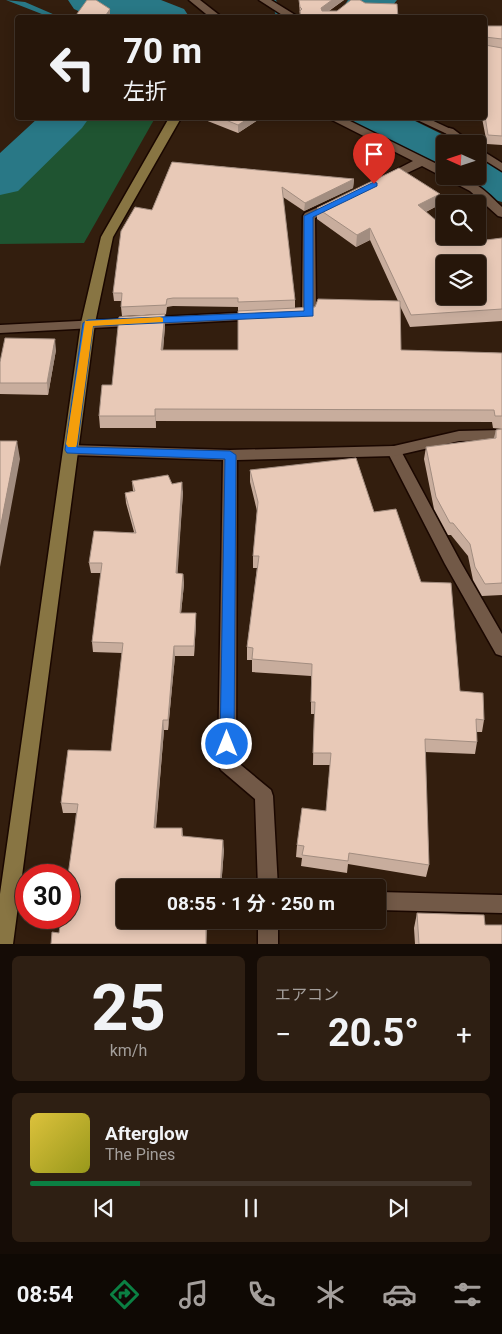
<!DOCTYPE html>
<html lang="ja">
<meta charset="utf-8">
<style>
:root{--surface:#26160a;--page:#2e1f13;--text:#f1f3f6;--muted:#a49f9c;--line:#42352b;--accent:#0b8043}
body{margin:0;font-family:Roboto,"Noto Sans JP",sans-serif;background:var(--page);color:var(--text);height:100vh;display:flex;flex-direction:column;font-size:19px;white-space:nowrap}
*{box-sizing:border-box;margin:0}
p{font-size:16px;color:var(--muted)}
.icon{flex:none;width:28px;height:28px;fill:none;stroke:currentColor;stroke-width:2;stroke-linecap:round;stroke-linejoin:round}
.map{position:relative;height:944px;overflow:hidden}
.sheet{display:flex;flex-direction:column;gap:12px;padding:12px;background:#150c06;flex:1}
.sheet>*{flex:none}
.banner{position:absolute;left:15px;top:15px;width:472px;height:105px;border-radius:5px;box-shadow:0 2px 12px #0003,0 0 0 1px var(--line);background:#26160a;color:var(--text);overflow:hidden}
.needle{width:32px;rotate:273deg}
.tools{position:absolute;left:436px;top:135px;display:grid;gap:10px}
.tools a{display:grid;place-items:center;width:50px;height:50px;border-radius:5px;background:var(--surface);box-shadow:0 2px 12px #0003,0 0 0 1px var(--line);font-size:25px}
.speed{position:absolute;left:15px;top:864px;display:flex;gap:10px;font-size:25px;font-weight:700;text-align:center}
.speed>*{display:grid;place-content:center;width:65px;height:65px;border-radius:50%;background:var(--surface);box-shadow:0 2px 12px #0003,0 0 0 1px var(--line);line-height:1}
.speed .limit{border:8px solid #d22;background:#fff;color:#111}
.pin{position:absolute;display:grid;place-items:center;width:42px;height:42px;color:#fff;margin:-51px -21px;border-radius:50% 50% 50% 0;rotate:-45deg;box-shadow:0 0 5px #0007}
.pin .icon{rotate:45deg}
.me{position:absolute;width:55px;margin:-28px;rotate:0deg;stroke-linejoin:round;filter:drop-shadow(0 0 4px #0008)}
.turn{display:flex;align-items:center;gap:18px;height:105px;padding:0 25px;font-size:22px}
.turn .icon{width:65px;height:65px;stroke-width:2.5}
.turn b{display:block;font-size:35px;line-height:42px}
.big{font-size:38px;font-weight:700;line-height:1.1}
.sheet .card{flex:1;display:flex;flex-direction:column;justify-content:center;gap:8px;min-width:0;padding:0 18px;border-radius:8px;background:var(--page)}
.sheet .dial{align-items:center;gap:0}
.dial b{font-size:65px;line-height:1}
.song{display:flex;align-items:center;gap:15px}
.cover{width:60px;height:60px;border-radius:8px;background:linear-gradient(135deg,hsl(50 70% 55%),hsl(60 70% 35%))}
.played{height:5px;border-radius:2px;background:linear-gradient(90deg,var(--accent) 25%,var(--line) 25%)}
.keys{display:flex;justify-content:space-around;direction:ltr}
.heat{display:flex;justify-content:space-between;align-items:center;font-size:28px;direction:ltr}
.sheet .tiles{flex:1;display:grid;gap:12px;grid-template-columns:1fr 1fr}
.card:last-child{grid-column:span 2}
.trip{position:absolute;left:116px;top:879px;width:270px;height:50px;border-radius:5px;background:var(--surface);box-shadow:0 2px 12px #0003,0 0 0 1px var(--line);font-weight:700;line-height:50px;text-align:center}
.dock{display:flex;height:80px;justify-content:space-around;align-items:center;background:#0f0904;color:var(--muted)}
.dock .icon{width:35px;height:35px}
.dock .selected{color:var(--accent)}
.dock b{font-size:22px;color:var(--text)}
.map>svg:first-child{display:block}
</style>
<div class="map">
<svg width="502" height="944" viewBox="0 0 502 944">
<rect width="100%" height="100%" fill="#331e0e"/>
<path fill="#1f5431" d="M80,118H155L84,243L0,244V194Z"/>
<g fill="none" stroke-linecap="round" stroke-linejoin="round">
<path fill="#297886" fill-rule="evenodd" d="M6,0L25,2L62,18H52Z
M270,0H276L284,18H277Z"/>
<path fill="#297886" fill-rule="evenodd" d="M68,0H161L184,9L190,18H93L74,9Z
M348,0H397C385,17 369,20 350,15L344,6Z
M38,118H89L82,128L18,191L0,195V153Z
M350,118H409L462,144H445V169L428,164L356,128Z
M478,157L496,161L502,165V202C485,198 466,191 456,176H478Z"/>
<defs>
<path id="lane" d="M449,128L453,129L473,144H459L443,131Z
M478,148L502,163V171L478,156Z
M394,446L399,447L401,451L460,561L502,634V656L496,654L445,564L387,451L389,447Z"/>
<path id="street" d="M189,0H200L223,18H211Z
M259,0H271L300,18H287Z
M331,118H344L445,168V176C472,176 483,189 502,207V217L498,216L470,191L422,166L390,181H382L380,179L382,177L413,161L332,120Z
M413,118H427L455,131L449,134L445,133Z
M334,200L340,204L338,207L315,218L316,314L309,318L291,317L289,314L291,311L302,310L303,216L305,213Z
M258,312L263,313L265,316L263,319L0,333V325Z
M502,430V440L459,441L394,456L237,460L236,761L271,790L273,796L278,888H258L255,799L221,770L218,764L223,460L71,455L66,454L64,450L66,446L71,445L230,450L394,446L459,431Z
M378,892L502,895V913L378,910Z
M258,920H278V944H258Z"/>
<path id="secondary" d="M169,118H181L113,237L95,323L13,944H0V894L81,323L101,237Z"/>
</defs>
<use href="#lane" stroke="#1a0700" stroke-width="3"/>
<use href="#street" stroke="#1a0700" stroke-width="3"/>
<use href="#secondary" stroke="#1a0700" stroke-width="3"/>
<use href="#lane" fill="#725947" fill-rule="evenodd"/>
<use href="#street" fill="#725947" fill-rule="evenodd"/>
<use href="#secondary" fill="#887543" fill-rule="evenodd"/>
</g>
<path fill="#c8ad9d" d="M299,0H344L329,11H337L365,3L398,18H300Z
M485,26H502V145L487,144L482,118H485Z
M200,118H261L238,133Z
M172,162L354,179L353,188L304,211L283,197L295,300V308L398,301L370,240L356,247L317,219V208L440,194L439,205L426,212L462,243L502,238V321L410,327L400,306L401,350L502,353V429L493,428L492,422L156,421V428H100L99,416L112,385L165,326L163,350H238V307L173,306L167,307L166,314L122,316L121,307V301H114L113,293L152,210Z
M56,350L48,395L0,394V362Z
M502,429V595L482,596L473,580L468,556L451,535H448L434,509L424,459L426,447L494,438L496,430Z
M250,470L374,512L421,582L460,691L484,720L482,732H477V742L475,754L425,752L429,865L426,877L348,864L347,873L301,866L302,858L296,857L297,845L326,811L330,765H313L314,714H311V676L252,672V660H247V647L257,568H253V556L257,511L250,482Z
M132,481L172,484L183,492L177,573L183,574L184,584L181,613L196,623L194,656H175L168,730H164L156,828H182L183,836L224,849L221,888H125V920H207L206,944H51L69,918L76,813H63L61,803L111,751L122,653L93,652L92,642L101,573H91L89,563L134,532L126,503L125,493L133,491Z
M417,913L485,925L502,944H415L414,928Z"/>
<path fill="#a28d80" d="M332,0H344L321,16V8Z
M110,9V18H104Z
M249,118H261L238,133V125Z
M354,179L353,188L304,211L305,203Z
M440,194L439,205L417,216L418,205Z
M370,228V240L356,247L357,235Z
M165,314V326L162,362L161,350Z
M55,339L56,350L48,395L47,383Z
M155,409L156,421V428L155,416Z
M17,441L20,459L0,567V529Z
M182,482L183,492L177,583L176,573Z
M183,574L184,584L180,623V613Z
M196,613V623L194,656V646Z
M174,646L175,656L168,730V720Z
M163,720L164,730L155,837L154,828Z
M223,840L224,849L221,888H220Z
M206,920H207L206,944Z"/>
<path fill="#e8c9b7" stroke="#a28d80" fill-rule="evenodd" d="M87,0H96L110,9L104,18H74Z
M299,0H332L321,8L322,11H337L351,0H360L365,3L397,4L398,18H301L300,11L302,9L300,7Z
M485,26H502V39L485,37Z
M485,45L502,48V136L488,135L485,116Z
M221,118H249L238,125Z
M172,162L354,179L305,203L282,187L295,300L238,302V298H173L167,299L166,305L121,307L122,293H113L121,231L135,207L152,210Z
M399,168L440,194L418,205L445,228V236H454L462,243L502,238V309L411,315L370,228L357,235L317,208ZM445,264H478V296H445Z
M318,299L400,301L401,350L502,353V416H495L494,410L155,409V416H99L102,385H112L119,317L165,314L161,350H238V311L315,307Z
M5,338L55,339L47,383H0V362Z
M502,429V583L485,584L475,567L470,544L453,523H450L436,497L426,447L496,438V430Z
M0,441H17L0,529Z
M356,458L374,512L396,509L421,582L451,583L460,691L483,693L484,720L476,719L477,742L425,739L429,865L349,853L348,861L302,855L304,846L297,845L302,808L326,811L331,753H313L315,702H311L312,664L252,659L253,648L247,647L259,556H253L258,502L250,470Z
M168,475L172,484L182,482L176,573L183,574L180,613H196L194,646H174L168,720H163L154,828H182V836L223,840L220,888H125V920H206V944H51L52,932L59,933L61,918H69V875H68L78,804L61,803L68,750L111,751L123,643L92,642L102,563H89L94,531L136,533L125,493L135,491L132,481Z
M417,913L484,915L485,925H502V944H419Z"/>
<path fill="#1a73e8" stroke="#114b97" d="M374,182L377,183V186L313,217V316L93,326L77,447L230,451L236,455L234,744L232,748L227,750L222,748L220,744L225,459L67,453L65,450L83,323L88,320L304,311V216Z"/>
<path fill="#f59e0b" d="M160,317L163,318V322L93,326L77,444L76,447H68L66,444L85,321Z"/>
</svg>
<div class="tools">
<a><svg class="needle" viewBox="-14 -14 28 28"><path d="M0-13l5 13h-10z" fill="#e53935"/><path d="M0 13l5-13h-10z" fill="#a49f9c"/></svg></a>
<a><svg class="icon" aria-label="search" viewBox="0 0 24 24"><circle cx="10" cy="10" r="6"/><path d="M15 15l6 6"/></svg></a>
<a><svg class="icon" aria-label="layers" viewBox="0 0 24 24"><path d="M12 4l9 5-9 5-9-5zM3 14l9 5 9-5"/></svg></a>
</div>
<div class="speed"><div class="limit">30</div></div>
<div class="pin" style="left:374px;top:184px;background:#d93025"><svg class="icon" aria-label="arrive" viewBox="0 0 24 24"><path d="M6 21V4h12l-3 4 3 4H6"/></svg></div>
<svg class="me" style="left:227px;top:744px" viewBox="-20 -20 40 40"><circle r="17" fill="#1a73e8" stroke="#fff" stroke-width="3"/><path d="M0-11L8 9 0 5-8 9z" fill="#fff"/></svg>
<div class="trip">08:55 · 1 分 · 250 m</div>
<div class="banner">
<div class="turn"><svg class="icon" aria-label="left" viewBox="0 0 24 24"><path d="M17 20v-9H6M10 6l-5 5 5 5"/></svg><div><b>70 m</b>左折</div></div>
</div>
</div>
<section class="sheet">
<div class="tiles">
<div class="card dial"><b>25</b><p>km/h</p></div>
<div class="card"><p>エアコン</p>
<div class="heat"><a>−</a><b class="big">20.5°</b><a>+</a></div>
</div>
<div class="card">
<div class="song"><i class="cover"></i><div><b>Afterglow</b><p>The Pines</p></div></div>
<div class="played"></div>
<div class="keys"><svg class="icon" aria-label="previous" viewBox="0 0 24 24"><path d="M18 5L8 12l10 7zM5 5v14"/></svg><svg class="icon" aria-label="pause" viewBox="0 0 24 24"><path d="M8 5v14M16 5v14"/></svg><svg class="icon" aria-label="next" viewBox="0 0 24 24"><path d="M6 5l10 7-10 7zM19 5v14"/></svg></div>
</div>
</div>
</section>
<nav class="dock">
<b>08:54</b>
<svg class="icon selected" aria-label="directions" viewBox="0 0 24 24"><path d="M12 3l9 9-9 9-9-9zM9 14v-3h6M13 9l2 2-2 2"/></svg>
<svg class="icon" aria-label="music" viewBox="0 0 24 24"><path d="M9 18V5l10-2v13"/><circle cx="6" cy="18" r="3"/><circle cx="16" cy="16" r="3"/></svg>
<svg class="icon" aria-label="phone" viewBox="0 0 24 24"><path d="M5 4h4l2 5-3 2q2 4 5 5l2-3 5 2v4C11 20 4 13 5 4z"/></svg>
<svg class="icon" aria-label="climate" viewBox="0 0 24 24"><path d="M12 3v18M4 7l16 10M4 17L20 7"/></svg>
<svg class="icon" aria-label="car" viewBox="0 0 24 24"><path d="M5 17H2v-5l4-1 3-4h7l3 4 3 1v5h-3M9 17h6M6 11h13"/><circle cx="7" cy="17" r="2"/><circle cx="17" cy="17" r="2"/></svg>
<svg class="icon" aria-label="filters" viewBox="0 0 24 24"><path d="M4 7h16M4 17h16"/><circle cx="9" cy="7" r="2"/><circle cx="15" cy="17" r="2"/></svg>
</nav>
